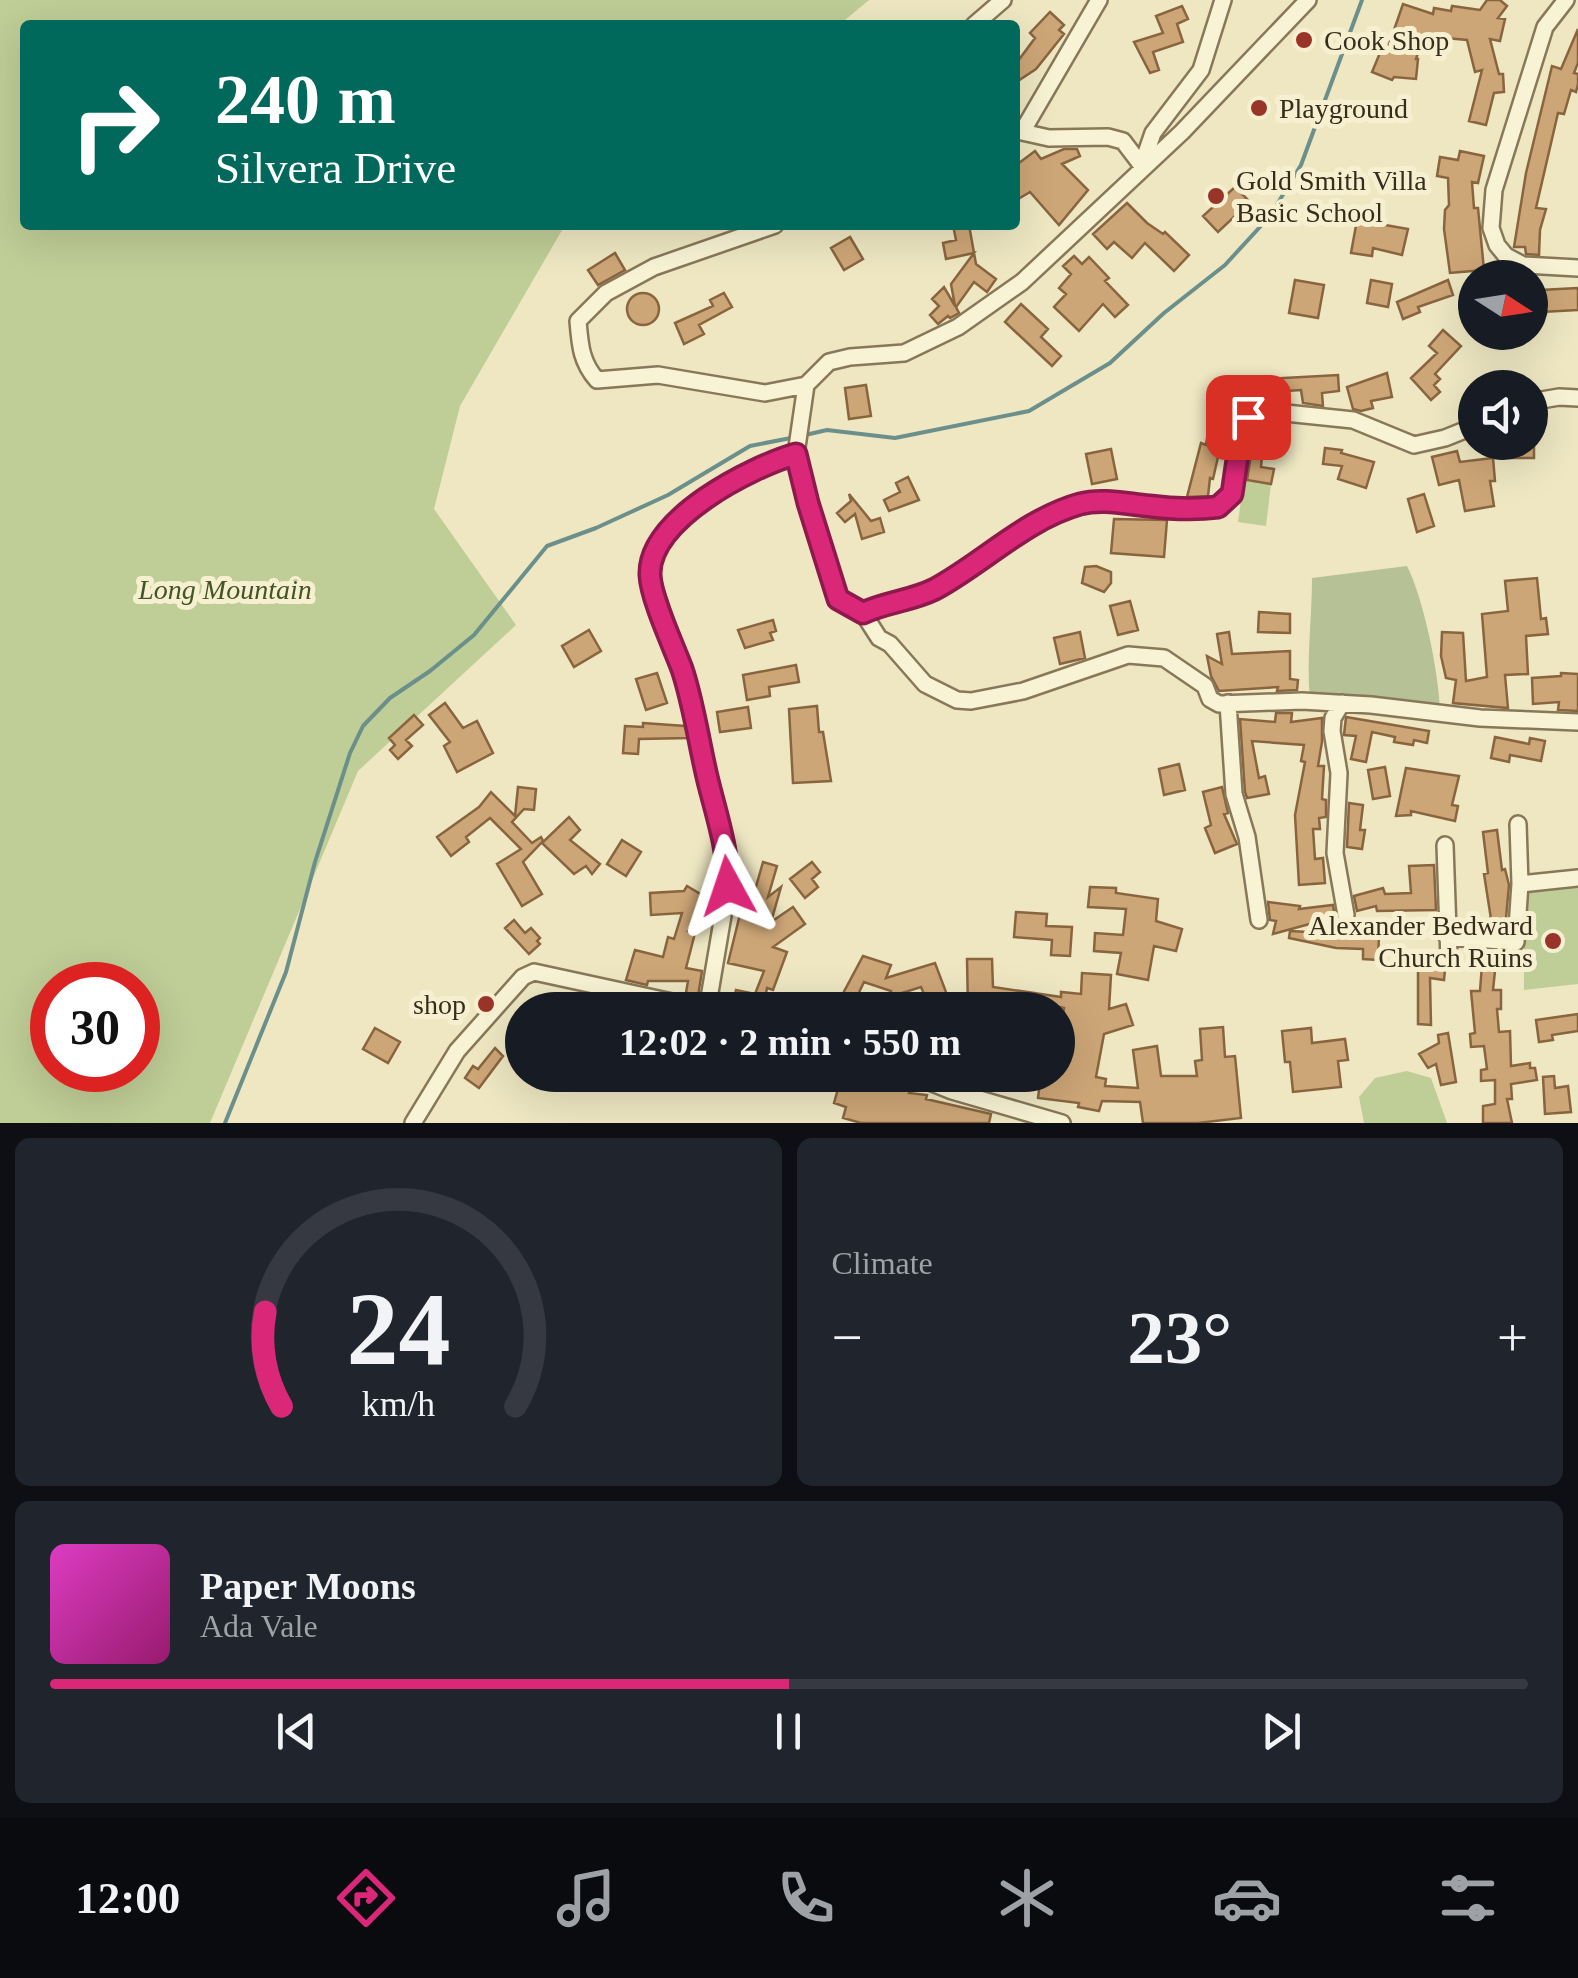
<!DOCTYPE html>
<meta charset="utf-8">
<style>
:root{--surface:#171b24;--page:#20242c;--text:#f1f3f6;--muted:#9ea1a6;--line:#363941;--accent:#db2777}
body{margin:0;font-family:"Times New Roman",serif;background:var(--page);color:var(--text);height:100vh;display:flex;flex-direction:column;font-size:38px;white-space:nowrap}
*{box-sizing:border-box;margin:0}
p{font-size:32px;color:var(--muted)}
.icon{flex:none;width:55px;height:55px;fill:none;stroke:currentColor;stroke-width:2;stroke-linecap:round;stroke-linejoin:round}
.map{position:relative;height:1123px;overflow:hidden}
.drawer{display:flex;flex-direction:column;gap:15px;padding:15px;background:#0d0f14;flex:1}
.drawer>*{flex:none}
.top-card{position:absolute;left:20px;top:20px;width:1000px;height:210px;border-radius:10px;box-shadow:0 10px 40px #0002;background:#00695c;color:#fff;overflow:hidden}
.needle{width:65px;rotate:102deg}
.controls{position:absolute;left:1458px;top:260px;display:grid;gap:20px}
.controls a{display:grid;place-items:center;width:90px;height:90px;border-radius:50%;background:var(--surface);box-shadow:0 10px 40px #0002;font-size:50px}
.speed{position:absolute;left:30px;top:962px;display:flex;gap:20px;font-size:50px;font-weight:700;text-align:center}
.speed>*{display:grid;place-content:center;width:130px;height:130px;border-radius:50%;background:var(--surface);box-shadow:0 10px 40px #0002;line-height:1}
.speed .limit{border:15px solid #d22;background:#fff;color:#111}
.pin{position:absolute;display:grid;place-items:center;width:85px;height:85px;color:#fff;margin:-42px;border-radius:20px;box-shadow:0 5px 15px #0006}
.me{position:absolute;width:110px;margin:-55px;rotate:355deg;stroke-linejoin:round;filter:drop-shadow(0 0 8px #0008)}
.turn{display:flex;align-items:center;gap:35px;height:210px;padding:0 30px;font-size:45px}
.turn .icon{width:130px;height:130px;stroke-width:2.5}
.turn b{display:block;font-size:70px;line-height:85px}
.big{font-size:75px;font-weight:700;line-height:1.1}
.drawer .card{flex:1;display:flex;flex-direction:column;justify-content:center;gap:15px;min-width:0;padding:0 35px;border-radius:15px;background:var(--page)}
.drawer .dial{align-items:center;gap:0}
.dial svg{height:260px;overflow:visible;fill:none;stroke:var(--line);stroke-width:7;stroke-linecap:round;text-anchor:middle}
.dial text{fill:var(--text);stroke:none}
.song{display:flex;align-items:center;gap:30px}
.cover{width:120px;height:120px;border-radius:15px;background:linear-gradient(135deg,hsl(310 70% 55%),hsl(320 70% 35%))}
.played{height:10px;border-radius:5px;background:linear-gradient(90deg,var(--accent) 50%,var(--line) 50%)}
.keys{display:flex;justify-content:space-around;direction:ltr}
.heat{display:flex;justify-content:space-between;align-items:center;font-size:55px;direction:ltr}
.drawer .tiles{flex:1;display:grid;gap:15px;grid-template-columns:1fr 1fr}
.card:last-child{grid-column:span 2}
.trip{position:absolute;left:505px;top:992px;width:570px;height:100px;border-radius:50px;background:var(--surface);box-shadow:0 10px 40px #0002;font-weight:700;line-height:100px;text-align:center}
.dock{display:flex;height:160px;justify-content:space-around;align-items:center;background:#090b0e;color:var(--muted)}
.dock .icon{width:70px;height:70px}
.dock .selected{color:var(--accent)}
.dock b{font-size:45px;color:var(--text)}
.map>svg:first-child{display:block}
</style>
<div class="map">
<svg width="1578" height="1123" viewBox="0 0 1578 1123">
<rect width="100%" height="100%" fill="#eee7c2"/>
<path fill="#bfcd96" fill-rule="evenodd" d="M0,0H869L839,25H25V225H565L460,406L434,509L516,625L358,771L210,1123H0ZM52,985H138V1070H52Z
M1244,480L1271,484L1266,526L1238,522Z
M1578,884V984L1524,990V889Z
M1407,1071L1431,1078L1447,1123H1364L1359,1097L1375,1078Z"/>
<path fill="#b6c195" d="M1407,566C1424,600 1438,670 1440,709L1310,700C1306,660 1312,619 1312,578Z"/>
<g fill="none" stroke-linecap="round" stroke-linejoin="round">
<path stroke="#6b8f8b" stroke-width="4" d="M805,435L827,430L895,438L1029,411L1110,363L1164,313L1225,265L1270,216L1301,165L1362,0
M225,1123L286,972L315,862L350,753L363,726L390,698L430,671L474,635L547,546L596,528L668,495L750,446L796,437"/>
</g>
<path fill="#cda677" stroke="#88653e" stroke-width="2.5" d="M1487,0H1500L1507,6L1498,18L1505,19L1500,41L1490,39L1499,74H1503L1504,92L1494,93L1486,125L1469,121L1482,70L1475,72L1467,40L1424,36L1416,59H1418L1416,79L1394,77L1392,80L1372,72L1382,48L1387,50L1403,4L1433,14L1434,8L1451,11L1452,6L1480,10Z
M1182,6L1188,19L1177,24L1183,42L1153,52L1159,70L1150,73L1134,42L1163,33L1156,16Z
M1050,12L1064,25L1059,30L1064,34L1036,69L1015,83V65L1035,38L1030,33Z
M1578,29V63L1574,73L1578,74V84L1576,92L1571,90L1564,114L1558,113L1536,208L1546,209L1540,230L1539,255L1526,254L1525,247H1514L1526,173L1552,66L1561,69Z
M1064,149H1077L1080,156L1062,164L1088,190L1059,225L1030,192L1015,201V166L1035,151L1041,159Z
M1460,151L1484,156L1478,183L1472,182L1474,208H1478L1484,270L1450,273L1444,229L1445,210L1449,205L1448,178L1437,176L1440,157L1458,160Z
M1235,187L1250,202L1218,232L1203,216Z
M1127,203L1147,223L1163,234L1165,232L1189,255L1174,271L1145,243L1132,258L1114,242L1107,249L1093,234Z
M1357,220L1408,229L1402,255L1373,248L1372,256L1351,253Z
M953,225H969L976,264L996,279L987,292L974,282L956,307L959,313L950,318L948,316L938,324L930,315L939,306L932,299L944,287L955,306L951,284L974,253L946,259L943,243L956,240Z
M850,237L863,259L844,270L831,248Z
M615,253L625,270L598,285L588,270Z
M1074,256L1082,264L1089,257L1109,278L1105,281L1128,305L1115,317L1103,304L1079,331L1054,307L1066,294L1059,288L1071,274L1063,266Z
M1295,280L1324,285L1318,318L1289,313Z
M1371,280L1392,284L1388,307L1367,303Z
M1448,280L1453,295L1418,307L1420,312L1403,319L1397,302Z
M1578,288V310L1542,312L1541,290Z
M627 309a16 16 0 1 1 32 0a16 16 0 1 1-32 0Z
M724,293L732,307L699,325L704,334L684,344L675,323L713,306L710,300Z
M1021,304L1048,329L1041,337L1061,356L1052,366L1005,322Z
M1443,330L1461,346L1435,374L1440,379L1434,385L1440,392L1431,400L1411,378L1437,353L1429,346Z
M1387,373L1392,397L1371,401L1373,408L1361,411L1353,409L1347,387Z
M1338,375L1339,391L1322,393L1323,406L1303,403L1301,390L1268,392L1267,379Z
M866,385L871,416L849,419L845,388Z
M1210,419L1226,422L1213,479L1210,478L1208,496L1187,497L1201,443L1206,445Z
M1269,428L1282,431L1280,448L1263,445L1261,467L1274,469L1271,484L1247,480L1254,436L1268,435Z
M1496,442H1534V458H1495Z
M1325,448L1342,450L1341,453L1374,462L1366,488L1338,479L1342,466L1323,464Z
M1111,449L1117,479L1092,484L1086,454Z
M1457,451L1460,462L1493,458L1495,481H1490L1494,506L1465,511L1459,480L1439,485L1432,457Z
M908,477L919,500L889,511L884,500L900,492L896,483Z
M849,494L871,521L880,518L884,532L862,539L855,514L845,522L837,513L851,501Z
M1424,494L1434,526L1417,532L1408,499Z
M1114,519L1167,520L1164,557L1111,553Z
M1096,566L1111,572V583L1104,592L1082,583L1085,567Z
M1537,578L1541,619L1546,618L1548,634L1526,636L1528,674L1505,675L1508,708L1453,703L1456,680L1446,678L1441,656L1442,632L1463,633L1466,681L1487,677L1482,614L1508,611L1505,581Z
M1130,601L1138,630L1118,635L1110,606Z
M1259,612L1290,614V633L1258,632Z
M773,620L776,631L770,633L773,640L745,648L738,630Z
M589,630L601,651L574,667L562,646Z
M1080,632L1085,658L1060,664L1054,638Z
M1229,632L1232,654L1290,651V679L1298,680L1297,690L1277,691L1278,687L1219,691L1211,676L1207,656L1222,664L1217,634Z
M796,665L799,682L769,687L770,696L747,700L743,675Z
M657,673L667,703L646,710L636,679Z
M1561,673L1578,674V711L1558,710L1559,702L1533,704L1532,678L1561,676Z
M445,703L463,728L477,721L493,753L457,772L444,746L450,742L429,715Z
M817,706L819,732H823L831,781L793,783L789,709Z
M748,707L751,728L720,732L717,712Z
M1276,713H1292L1291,722L1322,718V742L1318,766H1324L1322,799L1326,800V817L1319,818L1320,829H1313L1315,859L1323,858L1325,883L1299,885L1295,815L1305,762L1301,761L1304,745L1252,741L1259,778L1265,776L1269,794L1247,798L1245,792L1240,719L1275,722Z
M414,715L423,725L406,740L412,746L398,759L390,750L395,745L389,738Z
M1346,717L1429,731L1427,743L1414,740L1413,745L1394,742L1395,737L1372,732L1366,762L1351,759L1356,736L1344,735Z
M643,723L685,726L688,738L639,739L638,754L623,753L625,726L643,727Z
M1495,737L1529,744L1530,738L1545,741L1541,761L1510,755L1509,762L1491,758Z
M1179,764L1185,790L1164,795L1159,769Z
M1385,767L1390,796L1373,799L1368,770Z
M1406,768L1459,776L1452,805L1458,806L1455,821L1411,811V815L1396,816Z
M518,787L536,789L534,810L524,809L512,822L532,843L541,837L543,841L523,862L542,894L522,906L497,864L521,849L490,818L466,837L469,842L451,856L437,837L479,807L491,792L515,816Z
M1222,787L1228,813L1224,814L1237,844L1215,853L1205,828L1211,825L1203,792Z
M1349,803L1363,805L1360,830H1365L1362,849L1347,847Z
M569,817L580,830L570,840L600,864L592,874L586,866L574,874L542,843Z
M1497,830L1502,870L1505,869L1509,885L1506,918L1491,919L1484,874L1488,873L1483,832Z
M622,840L641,852L626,876L607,864Z
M763,862L777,866L768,897L781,887L771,922L793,907L805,924L773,947L787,952L773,990L767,988L763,1009L733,1003L736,990L755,994L764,971L728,963L743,902L751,904Z
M812,862L820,872L812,879L818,887L805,898L790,879Z
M1434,865L1436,910L1377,911L1376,906L1357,911L1354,896L1383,888L1385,894L1411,893L1409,866Z
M687,886L707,898L688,931L695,933L686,968L702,971L698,996L686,993L688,981H648L647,985L626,980L635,950L663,957L668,937L674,939L682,913L651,915L650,893L684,891Z
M1090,887L1116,888V893L1158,899L1156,921L1182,929L1176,951L1154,946L1148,980L1117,974L1121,953L1094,951L1095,933L1123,935L1126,909L1088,907Z
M1268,902L1300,906L1299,909L1333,905L1335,917L1273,934L1276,921L1270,920Z
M1016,912L1047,914L1046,926L1072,927L1070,956L1051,955L1052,940L1014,937Z
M514,920L525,933L531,928L540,938L537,941L540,944L529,954L505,928Z
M1290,931L1379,936L1378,960L1363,959V949L1336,948L1289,938Z
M1483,951L1497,952L1493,990H1501V1009H1497L1499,1032L1510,1031L1511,1066L1530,1063V1068H1535L1537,1080L1511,1084L1512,1099H1507L1512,1123H1483V1106L1495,1104V1080L1481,1081V1070L1487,1069L1484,1046L1471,1047L1470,1034L1475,1033L1471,991H1480Z
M1418,954L1438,956L1439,965L1445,970L1444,980L1430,978L1431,1025L1418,1024Z
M863,956L891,965L886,978L935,963L949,1000L930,1008L921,987L889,997L891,991L864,982L852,1007L839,1001Z
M967,959H992L993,987L1061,997V992L1081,994L1082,973L1111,975L1109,1009L1126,1004L1133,1025L1104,1034L1096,1077L1106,1079L1105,1086L1138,1088L1133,1050L1157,1046L1161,1076H1197L1195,1061L1202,1060L1200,1029L1223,1027L1225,1057L1235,1056L1241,1118L1198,1123H1143L1140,1102L1102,1101L1099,1111L1078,1107L1079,1103L1038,1098L1041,1075H1058V1031H1060L1064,1008L1041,1003L1040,1010H968Z
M1578,1014V1031L1552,1035L1553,1040L1539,1042L1536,1020Z
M375,1028L400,1042L388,1063L363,1049Z
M1311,1028L1312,1043L1345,1039L1348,1060L1338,1061L1341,1087L1293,1092L1290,1062H1285L1282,1031Z
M1448,1033L1456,1082L1441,1085L1436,1064L1428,1068L1419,1054L1439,1043L1438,1035Z
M495,1048L503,1056L479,1088L465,1078L473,1066L478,1069Z
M860,1075H894L893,1080L911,1087L909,1093L927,1095L926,1099L991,1114L989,1123H861L843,1118L846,1107L834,1103L840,1082L858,1087Z
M1554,1076L1555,1088L1568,1086L1571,1112L1545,1114L1543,1077Z"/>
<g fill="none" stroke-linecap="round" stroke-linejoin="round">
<defs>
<path id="street" d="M1099,0L1022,132L1049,138L1108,137L1123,141L1142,166
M1308,0L1182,132L1022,282L958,327L904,353L850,357L829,362L806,385L796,454L808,503L838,599L863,613L883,604L904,602L936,588L1030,526L1078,504L1099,501L1168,509L1218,507C1251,489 1227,434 1257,410L1353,420L1414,445L1445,438L1475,426
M1566,0L1545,27L1494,190L1491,228L1497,245L1506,256L1523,265L1578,268
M974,25L1003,0
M1143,162L1153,133L1201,70L1223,0
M775,225L654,267L606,293L578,321C580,345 581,362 597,380L658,375L765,393L806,385
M1530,402L1559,397L1578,398
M863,613L879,638L890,644L925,684L957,700L971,701L1023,691L1128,655L1164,658L1205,686L1210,699L1219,704L1302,701L1371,705L1480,718L1578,722
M1228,703L1234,794L1247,837L1259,920
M1342,703L1333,718L1332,731L1339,773L1335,853L1346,915
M1445,845L1449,960
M1520,884L1578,878
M1447,937L1516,942L1520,884L1518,824
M707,1010L728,886L727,849L685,680L649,573L656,549L670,527L708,497L752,471L796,454
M912,1075L952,1091L1062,1123
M413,1123L457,1051L523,977L534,972L709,1010"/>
</defs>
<use href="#street" stroke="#887859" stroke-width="20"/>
<use href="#street" stroke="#f9f3d5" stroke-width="15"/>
</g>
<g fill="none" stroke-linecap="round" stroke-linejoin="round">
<defs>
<path id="route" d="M728,886C728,849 717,817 708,781C699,744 694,705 682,669C673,645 651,598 650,575C648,519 751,467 796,454L808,503L838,599L863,613C886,602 911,601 935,589C983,563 1026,519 1080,504C1102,498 1126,504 1149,506C1172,509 1194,510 1218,507L1232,494L1242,426L1248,417"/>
</defs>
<use href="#route" stroke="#8e194d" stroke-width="25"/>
<use href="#route" stroke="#db2777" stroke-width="18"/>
</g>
<g fill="#983528" stroke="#f6f0d1" stroke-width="4">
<circle cx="1304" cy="40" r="10"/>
<circle cx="1259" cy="108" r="10"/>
<circle cx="1216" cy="196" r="10"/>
<circle cx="1553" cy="941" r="10"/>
<circle cx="486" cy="1004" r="10"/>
</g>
<g text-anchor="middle" stroke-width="10" stroke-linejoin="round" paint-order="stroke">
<g font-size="28" fill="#382d1d" stroke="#f6f0d1" text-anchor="start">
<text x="1324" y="50">Cook Shop</text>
<text x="1279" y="118">Playground</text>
<text x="1236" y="190">Gold Smith Villa<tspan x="1236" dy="32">Basic School</tspan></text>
<text x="1533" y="935" text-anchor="end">Alexander Bedward<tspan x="1533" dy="32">Church Ruins</tspan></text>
<text x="466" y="1014" text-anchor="end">shop</text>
</g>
<g font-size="28" font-style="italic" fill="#425524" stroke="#f6f0d1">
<text x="225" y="599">Long Mountain</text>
</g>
</g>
</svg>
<div class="controls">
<a><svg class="needle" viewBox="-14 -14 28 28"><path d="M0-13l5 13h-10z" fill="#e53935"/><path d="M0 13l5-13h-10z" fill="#9ea1a6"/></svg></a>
<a><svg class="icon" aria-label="sound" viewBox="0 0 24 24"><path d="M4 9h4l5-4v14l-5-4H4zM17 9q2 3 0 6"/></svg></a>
</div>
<div class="speed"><div class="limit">30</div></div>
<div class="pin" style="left:1248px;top:417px;background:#d93025"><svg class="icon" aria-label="arrive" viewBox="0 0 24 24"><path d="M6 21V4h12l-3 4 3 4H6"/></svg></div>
<svg class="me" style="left:728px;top:886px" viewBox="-20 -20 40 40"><path d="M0-17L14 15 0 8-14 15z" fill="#db2777" stroke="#fff" stroke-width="4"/></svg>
<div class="trip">12:02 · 2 min · 550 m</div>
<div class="top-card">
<div class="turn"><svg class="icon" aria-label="right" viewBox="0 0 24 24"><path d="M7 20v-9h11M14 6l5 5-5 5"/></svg><div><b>240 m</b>Silvera Drive</div></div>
</div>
</div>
<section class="drawer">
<div class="tiles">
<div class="card dial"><svg viewBox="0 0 100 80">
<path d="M14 69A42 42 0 1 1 86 69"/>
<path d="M14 69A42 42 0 0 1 9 40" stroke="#db2777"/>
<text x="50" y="56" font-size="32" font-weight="700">24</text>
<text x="50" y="72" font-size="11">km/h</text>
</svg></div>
<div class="card"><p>Climate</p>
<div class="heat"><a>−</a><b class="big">23°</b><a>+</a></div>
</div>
<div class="card">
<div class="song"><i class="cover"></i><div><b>Paper Moons</b><p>Ada Vale</p></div></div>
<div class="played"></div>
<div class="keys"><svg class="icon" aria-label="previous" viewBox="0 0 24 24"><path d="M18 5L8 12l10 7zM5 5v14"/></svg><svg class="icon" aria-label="pause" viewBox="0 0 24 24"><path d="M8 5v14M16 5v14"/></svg><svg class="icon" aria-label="next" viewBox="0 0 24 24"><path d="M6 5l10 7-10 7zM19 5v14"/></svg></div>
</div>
</div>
</section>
<nav class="dock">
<b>12:00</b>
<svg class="icon selected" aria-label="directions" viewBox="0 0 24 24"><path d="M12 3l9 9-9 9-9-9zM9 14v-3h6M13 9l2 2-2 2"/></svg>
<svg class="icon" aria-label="music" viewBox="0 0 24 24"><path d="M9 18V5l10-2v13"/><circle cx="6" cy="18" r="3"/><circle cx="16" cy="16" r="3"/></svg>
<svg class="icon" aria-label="phone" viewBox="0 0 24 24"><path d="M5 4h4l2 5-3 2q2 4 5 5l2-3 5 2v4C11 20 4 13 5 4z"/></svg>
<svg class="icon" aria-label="climate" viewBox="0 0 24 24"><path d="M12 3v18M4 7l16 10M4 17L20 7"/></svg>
<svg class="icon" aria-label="car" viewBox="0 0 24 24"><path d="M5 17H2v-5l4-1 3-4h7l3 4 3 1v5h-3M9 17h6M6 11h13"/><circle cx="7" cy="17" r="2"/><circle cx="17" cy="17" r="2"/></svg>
<svg class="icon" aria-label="filters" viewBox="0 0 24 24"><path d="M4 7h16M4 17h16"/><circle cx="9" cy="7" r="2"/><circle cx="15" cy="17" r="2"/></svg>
</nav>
